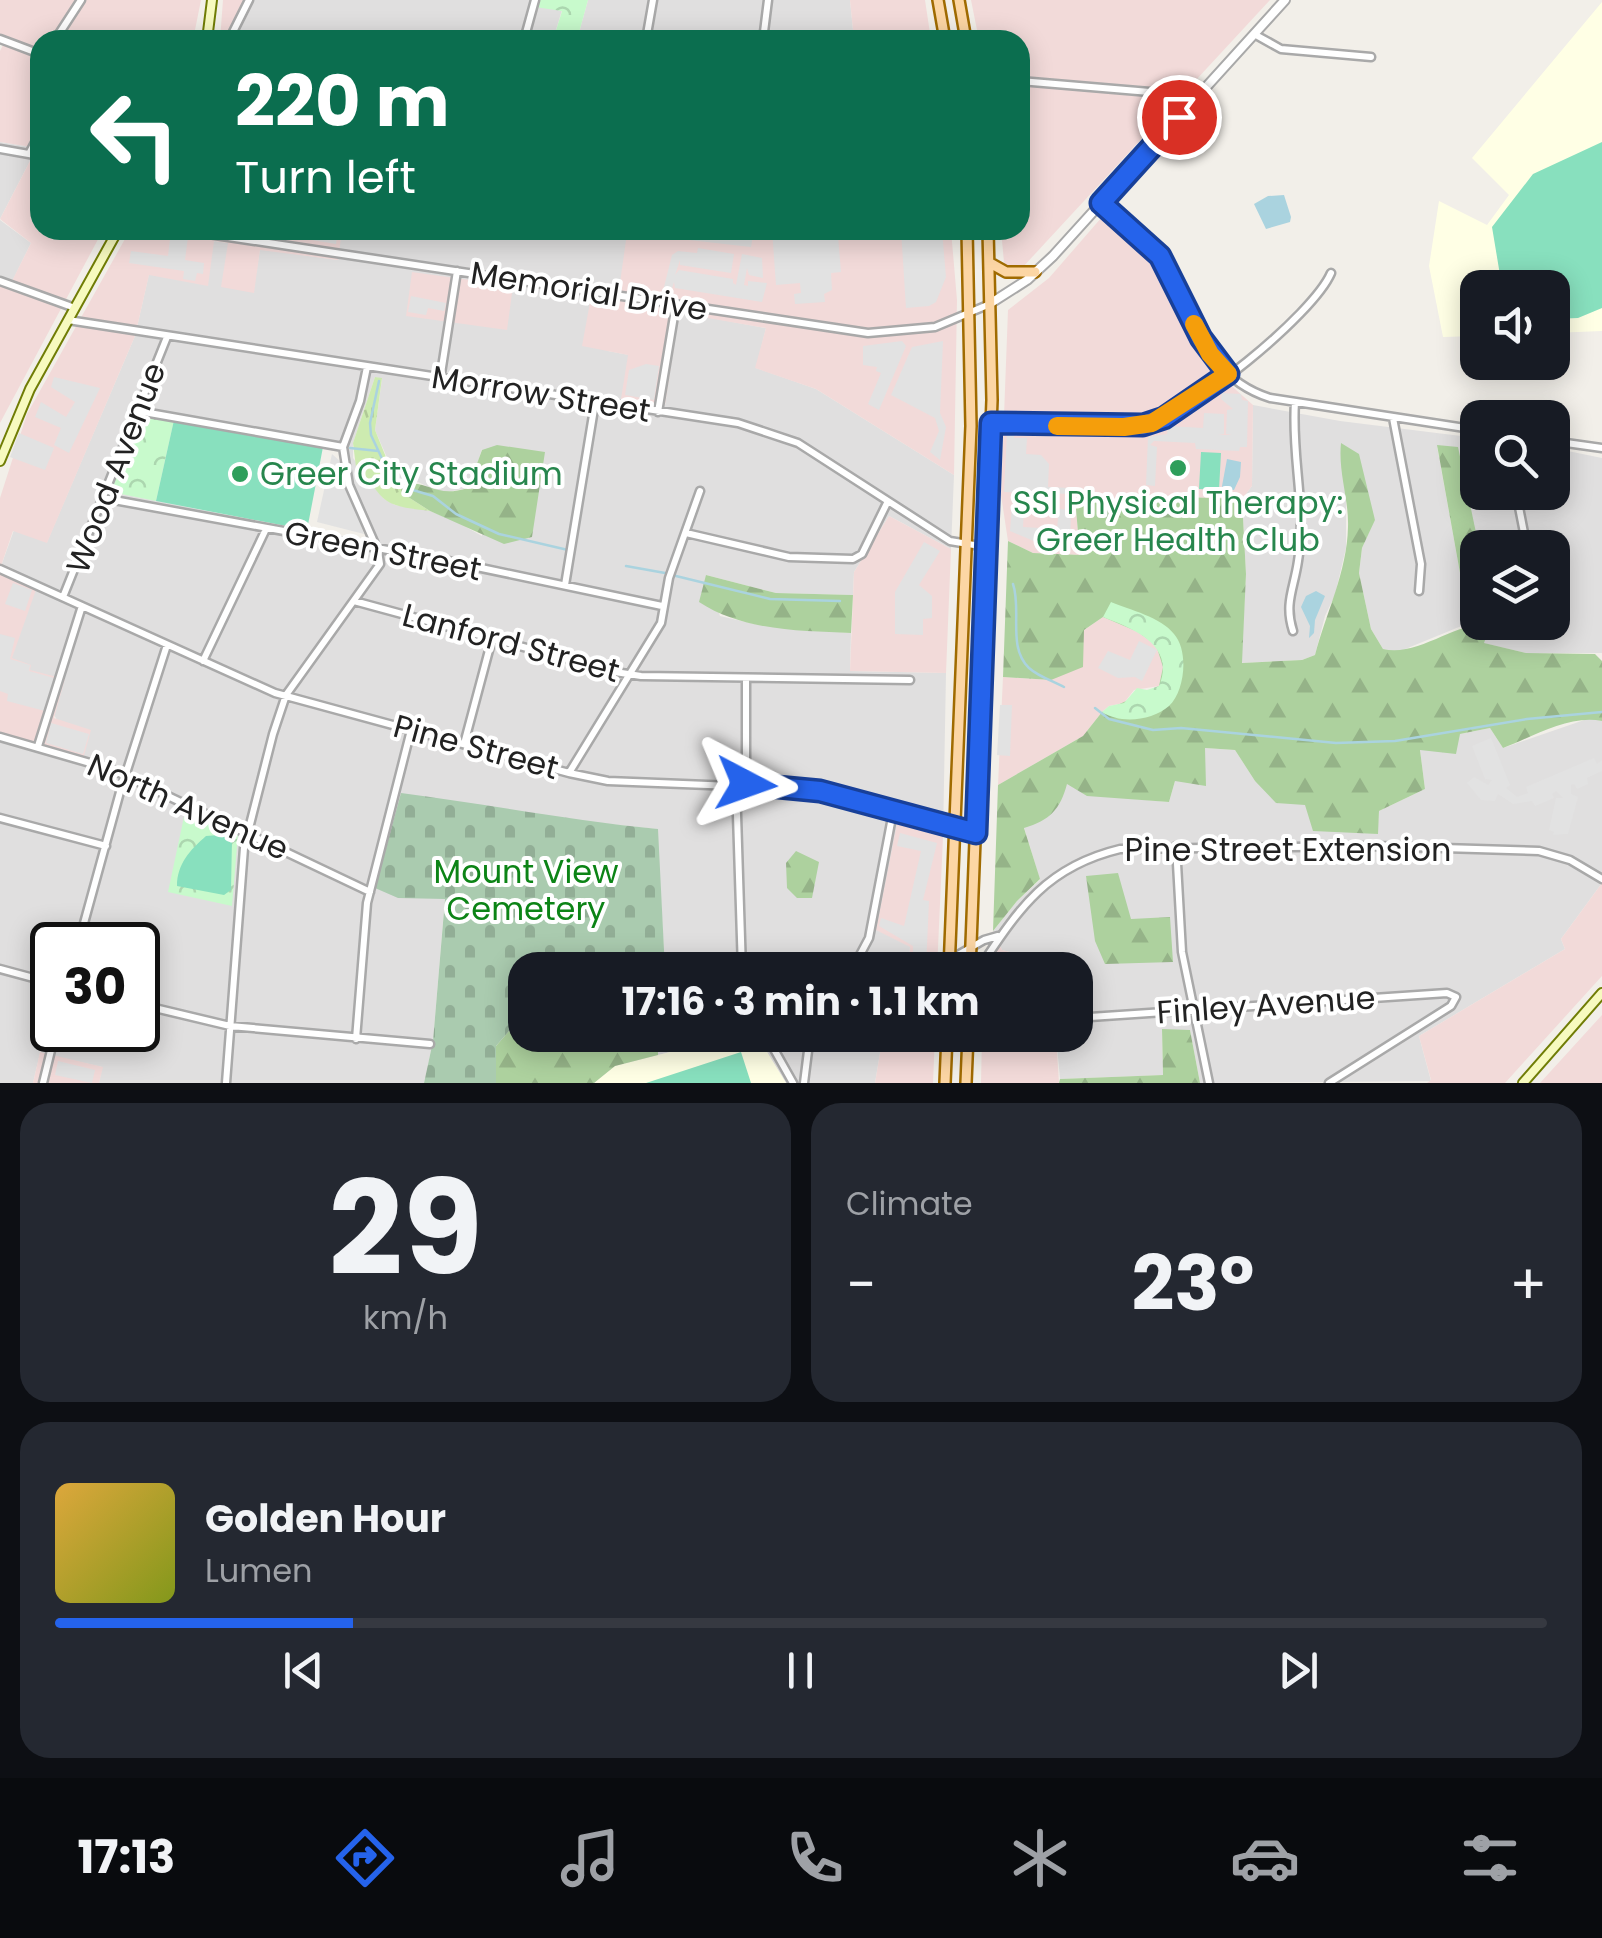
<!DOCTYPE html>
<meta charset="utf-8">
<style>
:root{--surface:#171b24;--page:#242831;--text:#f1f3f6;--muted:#9ea1a6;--line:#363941;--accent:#2563eb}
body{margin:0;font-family:Poppins,sans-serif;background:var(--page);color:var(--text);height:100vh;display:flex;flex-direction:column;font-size:38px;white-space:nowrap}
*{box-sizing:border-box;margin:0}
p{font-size:32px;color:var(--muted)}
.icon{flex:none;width:55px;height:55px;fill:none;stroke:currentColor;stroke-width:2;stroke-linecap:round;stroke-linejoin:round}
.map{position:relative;height:1083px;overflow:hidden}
.drawer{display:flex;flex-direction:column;gap:20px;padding:20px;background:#0d0f14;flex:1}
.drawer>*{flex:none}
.banner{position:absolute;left:30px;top:30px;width:1000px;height:210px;border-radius:30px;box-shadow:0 5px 25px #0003;background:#0b6e4f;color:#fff;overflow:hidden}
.tools{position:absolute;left:1460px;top:270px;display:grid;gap:20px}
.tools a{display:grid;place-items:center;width:110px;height:110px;border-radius:20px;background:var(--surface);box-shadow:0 5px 25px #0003;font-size:50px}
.speed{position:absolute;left:30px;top:922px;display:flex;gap:20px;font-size:50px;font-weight:700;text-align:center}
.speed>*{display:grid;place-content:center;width:130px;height:130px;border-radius:50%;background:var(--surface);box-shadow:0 5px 25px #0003;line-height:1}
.speed .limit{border:5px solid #111;border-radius:15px;background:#fff;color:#111}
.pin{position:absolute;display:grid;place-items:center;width:85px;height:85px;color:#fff;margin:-42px;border:5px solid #fff;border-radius:50%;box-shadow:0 2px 10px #0007}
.me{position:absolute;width:110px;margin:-55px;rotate:94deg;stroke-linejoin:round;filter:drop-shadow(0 0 8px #0008)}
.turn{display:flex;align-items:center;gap:35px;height:210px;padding:0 40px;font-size:45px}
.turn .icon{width:130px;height:130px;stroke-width:2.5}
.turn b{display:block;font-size:70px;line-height:85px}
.big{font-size:75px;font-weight:700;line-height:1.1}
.drawer .widget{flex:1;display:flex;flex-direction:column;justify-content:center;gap:15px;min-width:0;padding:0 35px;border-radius:30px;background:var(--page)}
.drawer .dial{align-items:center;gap:0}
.dial b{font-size:130px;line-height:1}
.song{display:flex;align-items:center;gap:30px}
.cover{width:120px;height:120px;border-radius:15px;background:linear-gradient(135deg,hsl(40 70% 55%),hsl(70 70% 35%))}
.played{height:10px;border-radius:5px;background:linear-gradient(90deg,var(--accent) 20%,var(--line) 20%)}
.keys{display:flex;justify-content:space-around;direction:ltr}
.heat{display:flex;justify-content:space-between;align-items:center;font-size:55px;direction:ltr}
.drawer .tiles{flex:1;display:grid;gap:20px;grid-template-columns:1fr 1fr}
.widget:last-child{grid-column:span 2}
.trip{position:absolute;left:508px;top:952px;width:585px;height:100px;border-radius:30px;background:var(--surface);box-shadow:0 5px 25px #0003;font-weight:700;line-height:100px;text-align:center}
.tabs{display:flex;height:160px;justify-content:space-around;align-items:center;background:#090b0e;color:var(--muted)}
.tabs .icon{width:70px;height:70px}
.tabs .selected{color:var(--accent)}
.tabs b{font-size:45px;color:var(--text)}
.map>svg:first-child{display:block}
</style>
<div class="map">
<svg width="1602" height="1083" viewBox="0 0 1602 1083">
<defs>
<pattern id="grass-tufts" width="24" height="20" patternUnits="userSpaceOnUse" patternTransform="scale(2.5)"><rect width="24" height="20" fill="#cdebb0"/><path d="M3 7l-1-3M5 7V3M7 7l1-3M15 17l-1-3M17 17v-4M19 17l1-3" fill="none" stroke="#b0c997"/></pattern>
<pattern id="forest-firs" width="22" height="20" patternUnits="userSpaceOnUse" patternTransform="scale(2.5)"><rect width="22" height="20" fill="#add19e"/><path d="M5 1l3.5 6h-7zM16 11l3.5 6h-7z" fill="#95b388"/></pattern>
<pattern id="cemetery-stones" width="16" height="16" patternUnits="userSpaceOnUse" patternTransform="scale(2.5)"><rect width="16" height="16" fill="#aacbaf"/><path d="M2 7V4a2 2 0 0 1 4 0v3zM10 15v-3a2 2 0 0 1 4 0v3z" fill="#92ae96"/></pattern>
<pattern id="park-crowns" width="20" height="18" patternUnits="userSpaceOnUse" patternTransform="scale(2.5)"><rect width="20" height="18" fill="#c8facc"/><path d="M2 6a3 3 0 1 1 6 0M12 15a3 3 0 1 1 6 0" fill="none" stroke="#acd6af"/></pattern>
</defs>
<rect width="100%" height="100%" fill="#f2efe9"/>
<path fill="#e0dfdf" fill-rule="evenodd" d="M253,0H537L562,10L553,40H234Z
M588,0H850L854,40H577Z
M0,142L37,148L40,144V163L31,159L0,219Z
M0,220L31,243L9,288L0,284Z
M342,230H754L752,247L619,291L608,351L629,355L665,405L679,312L766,328L756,368L816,389L954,475L951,549L889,516L854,572L853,595L776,593L706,575L720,616L759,625L851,633L850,671L946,673L943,837L898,824L910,947L909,970H665L657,829L599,823L398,898H445L433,1041L424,1083H99L102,1067L40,1053L33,1083H0V742L81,763L29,670L11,658L1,566L14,530L47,542L135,336L149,274L215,241L228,243L253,292L260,249L337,260ZM375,377L382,379L375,430L398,483L418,482L441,493L469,488L482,449V536L457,522L430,511L395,505L383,498L353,458V443ZM140,414L341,452L346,478L369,543L112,492ZM52,945H138V1030H52Z
M1253,405L1340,421L1477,438L1478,492H1552L1553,448L1602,458V653H1526L1483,643L1491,623L1552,622V548L1479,547L1437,446L1462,584L1477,594L1479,624L1459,627L1398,652L1383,649L1371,629L1359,573L1362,548L1375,519L1346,501V548L1335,595L1325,616L1315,655L1302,660L1241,663L1246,574L1242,499L1252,486Z
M1590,718L1602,721V883L1561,939L1565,949L1419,1036L1431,1081L1200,1083L1190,1030H1162L1163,1075L1060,1079L1056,1035H1075V970H1051L1050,962L1002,950L993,931L1017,901L1040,880L1024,827L1067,784L1135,799L1169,802L1175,781L1205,748L1235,750L1255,781L1377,834L1379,811L1425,789L1420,750L1460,734L1490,728L1503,748ZM1118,874L1130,919L1173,962L1141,961Z
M668,1035H778L783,1043L800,1039L799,1035H883L875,1083H786L761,1042L729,1037L658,1055V1038Z"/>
<path fill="#f2dad9" d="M0,0H201L193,40H40L38,148L0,142V51L3,45L0,43Z
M223,0H253L234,40H220Z
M850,0H925L931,40H854Z
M971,0H1270L1022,268L1014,269L1007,267L1004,262L1001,230H1020V40H979Z
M31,159L40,163V230H103L0,423V284L9,287L31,243L0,219Z
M1109,215L1153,257L1198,349L1217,373L1253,405L1252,486L1242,499L1153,496L1147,509L1075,498L1080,555L1033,553L1008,541L1001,495L1008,310L1049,278L1102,217Z
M130,230H232L253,234L254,230H342L338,260L260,250L254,293L221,287L228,243L214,241L208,286L149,275L135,336L47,543L13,531L1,566L38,584L12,658L31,665L30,670L65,679L54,718L91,730L82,763L0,742V498L27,414Z
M754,230H951L957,300L954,475L816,389L755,368L766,328L679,313L665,405L621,399L628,355L582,346L593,286L619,290L627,233L751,247Z
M412,272L513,286L507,330L406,316Z
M889,516L951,549L946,673L850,671L854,572Z
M1103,617L1138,632L1156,645L1163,667L1159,686L1134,690L1124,703L1109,706L1102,712L1083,736L998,785L1003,677L1051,680L1084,630Z
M897,824L943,837L937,970H909L910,947L876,930Z
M1602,883V976L1505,1083H1427L1431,1080L1419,1036L1565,949L1561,939Z
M993,931L1002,950L1050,962L1051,970H985Z
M1602,1015V1083H1540Z
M883,1035H935L933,1083H875Z
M982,1035H1056L1059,1083H981Z
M40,1052L103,1067L99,1083H33Z"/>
<path fill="#ffffe5" d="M1602,2V331L1553,333L1552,288H1478L1477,336L1443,337L1429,266L1439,201L1487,225L1509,195L1472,158Z
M729,1037L761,1042L786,1083H594L615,1066Z"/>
<path fill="url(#grass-tufts)" d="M375,377L382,378L375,430L394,477L404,485L405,495L430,511C415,509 394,508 383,498C373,488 368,476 356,467L353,443Z"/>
<path fill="url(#forest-firs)" d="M1341,443L1359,454L1375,520L1362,548L1359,573L1371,629L1383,649C1418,657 1453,623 1491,623L1484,643L1526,653L1595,654L1602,661V721C1570,714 1532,737 1503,748L1490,728L1460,734L1456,754L1420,750L1425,789L1379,811L1378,834L1313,831L1305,805L1276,803L1255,781L1235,750L1205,748L1206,786L1175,781L1169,802L1087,796L1067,784C1060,810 1050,820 1024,828L1040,879L1017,901L993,931L998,785L1083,736L1102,712L1159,686L1163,667L1156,645L1138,632L1103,617L1084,630L1083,667L1051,680L1003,677L1008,541L1033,553L1080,555L1075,498L1146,509L1153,496L1242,499L1246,574L1242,663L1302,660L1315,655C1326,613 1347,572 1348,527C1349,499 1338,472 1341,443Z
M497,445L545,452L532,537L504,544L430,511L405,495L404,485C429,479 434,499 468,488L482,450Z
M1437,445L1458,447L1479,547L1477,594L1462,584Z
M706,575L776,593L853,595L851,633C801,631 743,631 699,602Z
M796,851L819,862L812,898H797L787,888L786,863Z
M1118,873L1131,919L1170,917L1173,962L1105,964L1095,941L1086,876Z
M1162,1029L1190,1030L1200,1083H1059L1060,1079L1163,1075Z
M509,1031H525V1035H658V1055L615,1066L594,1083H496V1046Z"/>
<path fill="url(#cemetery-stones)" d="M401,793C487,804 572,821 658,829L665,970H525V1031H509L496,1046V1083H424L433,1041L445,899L398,898L375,888Z"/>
<path fill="url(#park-crowns)" d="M537,0H588L577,40H553L562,11L535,7Z
M140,414L174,420L156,501L111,492Z
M1111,602C1130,610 1161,617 1174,634C1189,651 1185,691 1169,706C1152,721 1120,724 1102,712L1109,706L1124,703L1137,688L1147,690L1159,686C1176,645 1134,629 1103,617Z
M185,812L238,834L232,906L168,892Z"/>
<path fill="#88e0be" d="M1602,142V308L1578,318L1553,319L1552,288L1502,287L1492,227L1533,174Z
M174,420L323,447L307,530L156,501Z
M1201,452L1221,453L1219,490L1199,489Z
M219,835L232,839L231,890L224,895L177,886C177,864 190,850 206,836Z
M741,1052L751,1083H646Z"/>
<path fill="#e2e2e2" d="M135,230L188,237L185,260L204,263L203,274L197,273L195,281L183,279L184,271L129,263L131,251L168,256L170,239L134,234Z
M283,230H338L336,244L282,235Z
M772,230H826L827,237L838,236L841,272L831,273L832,290L824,294L825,302L795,304L794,294L801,293L800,283L776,285Z
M901,230H942L946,277L936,302L929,306L906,308Z
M698,248L734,254L731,273L680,265V260L675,275L679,270L733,279V283L736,285L742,254L762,258L763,278L749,275L747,268L744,285L748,286V281L767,283L762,302L675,288L674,282L672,288L664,287L672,255L678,251L697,253Z
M411,296L446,303L444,311L428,308L426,315L408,312Z
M902,341L906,346L879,410L868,404L881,373L876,371L877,367L863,365V346Z
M943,341L940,413L946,427L940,460L930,452L939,431L935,418L891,395L912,347Z
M646,364L659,366L654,400L625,395L629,370Z
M54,377L100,388L69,453L54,445L61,428L35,417L41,402L66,417L75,402L51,387Z
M1222,393L1241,394L1242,400L1248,401L1247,447H1240L1239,451L1196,449L1195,443L1154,441L1150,445L1157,447L1155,486L1146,485L1148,437L1167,434L1168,426L1203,428L1204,413L1224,414V434L1218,435H1232L1226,434L1227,410L1233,409L1221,399Z
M1007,432H1014V438H1027L1026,454L1041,455L1049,464L1048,487L1071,488L1070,494L1004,492Z
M19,433L54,448L45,470L10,457Z
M332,454L342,463L344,480L364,534L317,522Z
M1012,507L1024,508L1023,527L1057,529L1059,509L1071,510L1070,549L1035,548L1036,542L1010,531Z
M924,542L940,551L919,585L932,596V618L923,619V635L895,634V592Z
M13,583L32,590L25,611L5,604Z
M0,634L15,638L10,659L30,665L29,671L54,678L45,711L7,701L8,694L0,691Z
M1139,641L1157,650L1142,681L1135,677L1118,678L1098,668L1108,651L1130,660Z
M1000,705H1012L1010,756L997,755Z
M51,723L89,734L83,754L46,743Z
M1491,738L1510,785L1506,788L1517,797L1528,793L1526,787L1594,758L1597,764L1602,760V771L1587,778L1588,784L1577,789L1574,784L1571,785V794L1578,797L1568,834L1553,835L1554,832L1549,830L1556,798H1563L1556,791L1552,794L1554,798L1535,806L1532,801L1513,804L1498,794L1495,801L1481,800L1467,783L1474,777L1488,785L1492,780L1485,779L1472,746Z
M900,833L937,843L923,900L929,901L926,967L913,966V946L879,926L881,918L904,926L921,851L897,846Z
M58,1061L95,1070L92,1083L55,1075Z"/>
<path fill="#aad3df" d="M1284,195L1291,217L1290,222L1266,229L1254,204L1268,196Z
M1227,459L1241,462L1240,477L1234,490L1223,489L1222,486Z
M1316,591L1325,596L1315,620L1314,633L1309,638L1310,626L1301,607L1306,596Z"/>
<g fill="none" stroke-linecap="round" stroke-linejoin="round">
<path stroke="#aad3df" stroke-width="2.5" d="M379,381L370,423L371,435L392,480L399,486L433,496L456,514L499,534L568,550
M350,448L378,451
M626,566L665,573
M676,576L770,599L840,601
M1013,584C1022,610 1007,647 1029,668C1039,677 1053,681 1064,687
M1095,708L1109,719L1153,730L1181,728L1336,743L1395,741L1527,719L1602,712"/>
<defs>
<path id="minor" d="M1254,34L1281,49L1371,57
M0,39L40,54
M55,40L81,0
M229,40L249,0
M524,40L535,0
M646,40L653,0
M763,40L768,0
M1020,81L1197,96
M0,149L40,156
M30,152L40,133
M1101,203C1121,217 1144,235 1159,255C1197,309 1198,375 1270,398L1478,430
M182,230L868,333L935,327L990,304
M0,281L75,308
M68,320L738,423L798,443L950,541L986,547
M440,380L457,271
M138,411L343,447
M658,412L676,304
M1393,418L1421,564L1419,591
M991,423C1034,427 1103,434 1144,425C1188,416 1313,315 1331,273
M1552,441L1602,448
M1516,492L1527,548
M103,498L448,561L662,606
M686,533L789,557L853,559L862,554L887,503
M0,569L275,693L569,773L608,781L807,789L975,832
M565,585L595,403
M63,597L167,337
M354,601L615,672L641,676L910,680
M1293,631C1284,603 1294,589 1298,561C1307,509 1291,456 1295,402
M203,661L266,529
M0,737L111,769L370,892
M464,744L492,639
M38,746L82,606
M569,773L661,623L669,578L700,491
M736,784L742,970
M746,784V678
M0,818L106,846
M1176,846L1182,952L1209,1083
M78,945L120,792L167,645
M949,960L984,940L998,936
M0,969L52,983
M852,970L869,938L893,812
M978,970C1018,910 1045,867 1120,849L1377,846L1539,851L1570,860L1602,879
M138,1004L230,1026L430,1044
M1075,1018L1447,993L1456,997L1451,1006L1329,1083
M766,1035L793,1083
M356,1039L367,903L411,730
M43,1083L56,1030
M226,1083L244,848L273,734L286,695L380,564L378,551L349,485L343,447L360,401L367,367
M804,1083L810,1035"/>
<path id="tertiary" d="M991,303L1027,280L1053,256L1285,0"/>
<path id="secondary" d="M207,40L212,0
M0,461L30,389L118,230
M1523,1083L1602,993"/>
<path id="primary" d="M938,0L945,40
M959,0L966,40
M990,263L1006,272H1035
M949,970L971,426L967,230
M970,970L992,400L988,230
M945,1083L947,1035
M966,1083L968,1035"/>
</defs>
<use href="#minor" stroke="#a9a9a9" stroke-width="11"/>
<use href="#tertiary" stroke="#a9a9a9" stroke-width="12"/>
<use href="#secondary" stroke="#707d05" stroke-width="12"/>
<use href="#primary" stroke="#a06b00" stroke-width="14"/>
<use href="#minor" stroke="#fff" stroke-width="6"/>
<use href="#tertiary" stroke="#fff" stroke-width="8"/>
<use href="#secondary" stroke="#f7fabf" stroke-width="8"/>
<use href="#primary" stroke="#fcd6a4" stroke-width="9"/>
</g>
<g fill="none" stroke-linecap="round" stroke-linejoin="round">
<defs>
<path id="route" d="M746,784L820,791L976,833L991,423L1143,425L1164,418L1228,374L1201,338L1160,256L1101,203L1179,117"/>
</defs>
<use href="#route" stroke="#184099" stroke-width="25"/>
<use href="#route" stroke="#2563eb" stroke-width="18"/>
<path stroke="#f59e0b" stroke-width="18" d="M1057,426L1124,427L1152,423L1228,374L1210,354L1194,324"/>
</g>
<g fill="#2e9e5b" stroke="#fff" stroke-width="4">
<circle cx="1178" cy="468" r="10"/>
<circle cx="240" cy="474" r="10"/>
</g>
<g text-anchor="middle" stroke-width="8" stroke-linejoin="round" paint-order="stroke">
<g font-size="32" fill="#222" stroke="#fff">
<text transform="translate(589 291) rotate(9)" y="11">Memorial Drive</text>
<text transform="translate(541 394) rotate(9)" y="11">Morrow Street</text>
<text transform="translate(116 468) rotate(-69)" y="11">Wood Avenue</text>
<text transform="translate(383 551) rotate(11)" y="11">Green Street</text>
<text transform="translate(511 643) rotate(15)" y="11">Lanford Street</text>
<text transform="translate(476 747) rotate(15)" y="11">Pine Street</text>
<text transform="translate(188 807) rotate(24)" y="11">North Avenue</text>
<text x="1288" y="861">Pine Street Extension</text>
<text transform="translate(1266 1005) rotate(-4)" y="11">Finley Avenue</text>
</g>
<g font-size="32" fill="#27864d" stroke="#fff" text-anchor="start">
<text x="260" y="485">Greer City Stadium</text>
<text x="1178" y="514" text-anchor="middle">SSI Physical Therapy:<tspan x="1178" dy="37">Greer Health Club</tspan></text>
</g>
<g font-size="32" fill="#0c8416" stroke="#fff">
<text x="526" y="883">Mount View<tspan x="526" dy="37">Cemetery</tspan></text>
</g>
</g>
</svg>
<div class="tools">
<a><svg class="icon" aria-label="sound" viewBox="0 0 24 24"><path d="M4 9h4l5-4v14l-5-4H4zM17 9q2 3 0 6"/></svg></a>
<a><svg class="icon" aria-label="search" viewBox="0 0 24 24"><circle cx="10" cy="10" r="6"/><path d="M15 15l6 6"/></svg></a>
<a><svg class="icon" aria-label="layers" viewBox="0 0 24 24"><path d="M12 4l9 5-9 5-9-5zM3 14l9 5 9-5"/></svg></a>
</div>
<div class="speed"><div class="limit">30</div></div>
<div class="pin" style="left:1179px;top:117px;background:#d93025"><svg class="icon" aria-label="arrive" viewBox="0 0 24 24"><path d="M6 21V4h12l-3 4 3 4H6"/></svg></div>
<svg class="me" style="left:746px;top:784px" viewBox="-20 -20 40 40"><path d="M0-17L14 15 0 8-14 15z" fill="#2563eb" stroke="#fff" stroke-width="4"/></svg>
<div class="trip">17:16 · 3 min · 1.1 km</div>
<div class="banner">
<div class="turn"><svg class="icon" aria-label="left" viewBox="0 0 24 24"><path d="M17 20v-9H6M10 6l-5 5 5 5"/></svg><div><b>220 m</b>Turn left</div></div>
</div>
</div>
<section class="drawer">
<div class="tiles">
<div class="widget dial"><b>29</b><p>km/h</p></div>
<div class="widget"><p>Climate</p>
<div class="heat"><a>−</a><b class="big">23°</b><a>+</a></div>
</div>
<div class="widget">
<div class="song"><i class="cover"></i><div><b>Golden Hour</b><p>Lumen</p></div></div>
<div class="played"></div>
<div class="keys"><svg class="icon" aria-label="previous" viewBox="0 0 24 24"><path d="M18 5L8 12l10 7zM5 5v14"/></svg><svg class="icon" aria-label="pause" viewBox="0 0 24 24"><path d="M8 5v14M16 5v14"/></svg><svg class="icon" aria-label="next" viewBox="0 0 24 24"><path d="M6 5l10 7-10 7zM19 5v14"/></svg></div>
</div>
</div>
</section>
<nav class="tabs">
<b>17:13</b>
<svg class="icon selected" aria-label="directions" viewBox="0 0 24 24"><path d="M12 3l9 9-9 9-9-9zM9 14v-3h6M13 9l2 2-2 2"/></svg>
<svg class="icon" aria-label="music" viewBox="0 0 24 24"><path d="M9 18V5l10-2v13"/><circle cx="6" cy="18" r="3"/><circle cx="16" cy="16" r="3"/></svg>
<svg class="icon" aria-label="phone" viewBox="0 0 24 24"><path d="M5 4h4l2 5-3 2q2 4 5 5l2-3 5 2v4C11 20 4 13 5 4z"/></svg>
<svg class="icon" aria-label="climate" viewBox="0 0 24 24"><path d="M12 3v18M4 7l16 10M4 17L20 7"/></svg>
<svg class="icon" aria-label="car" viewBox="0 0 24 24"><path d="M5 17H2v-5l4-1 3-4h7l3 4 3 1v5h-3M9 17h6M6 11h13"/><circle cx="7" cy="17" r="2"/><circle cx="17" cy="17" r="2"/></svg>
<svg class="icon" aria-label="filters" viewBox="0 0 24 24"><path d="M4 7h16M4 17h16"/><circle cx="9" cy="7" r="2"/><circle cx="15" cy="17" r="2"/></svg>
</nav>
